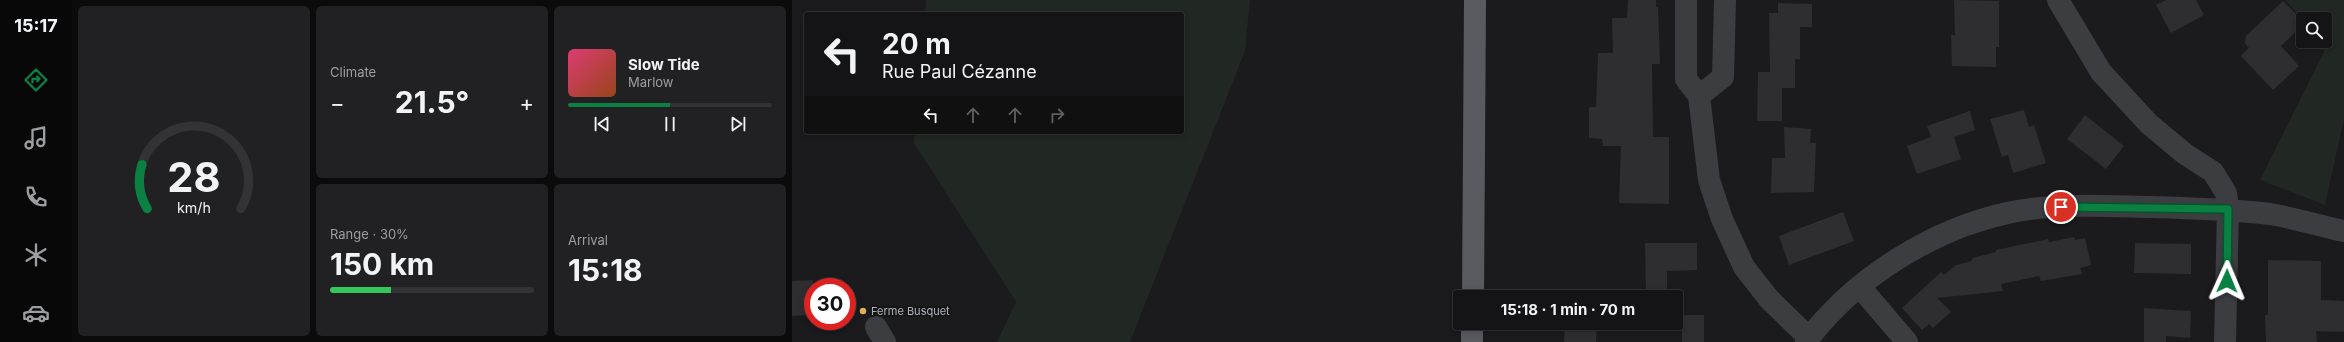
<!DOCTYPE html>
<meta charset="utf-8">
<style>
:root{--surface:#141416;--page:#212123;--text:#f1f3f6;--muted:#9d9ea1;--line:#333335;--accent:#0b8043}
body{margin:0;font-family:Inter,sans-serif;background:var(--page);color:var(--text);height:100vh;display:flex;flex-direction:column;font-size:15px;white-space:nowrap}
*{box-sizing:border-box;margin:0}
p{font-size:13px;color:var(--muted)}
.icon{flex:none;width:22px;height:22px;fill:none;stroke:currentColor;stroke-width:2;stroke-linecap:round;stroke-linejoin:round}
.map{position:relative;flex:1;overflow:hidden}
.panel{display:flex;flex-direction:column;gap:6px;padding:6px;background:#0b0b0c;width:720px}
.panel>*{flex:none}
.hud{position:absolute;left:12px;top:12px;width:380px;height:122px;border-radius:4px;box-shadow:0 2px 6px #0003,0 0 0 1px var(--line);background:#141416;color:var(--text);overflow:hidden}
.controls{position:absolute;left:1504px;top:12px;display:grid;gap:8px}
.controls a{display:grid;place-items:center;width:36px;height:36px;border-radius:4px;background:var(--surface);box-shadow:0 2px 6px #0003,0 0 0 1px var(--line);font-size:20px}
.speed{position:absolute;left:12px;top:278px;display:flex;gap:8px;font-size:20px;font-weight:700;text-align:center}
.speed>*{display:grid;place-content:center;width:52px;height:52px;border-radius:50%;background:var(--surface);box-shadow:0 2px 6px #0003,0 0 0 1px var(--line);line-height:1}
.speed .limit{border:6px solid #d22;background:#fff;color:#111}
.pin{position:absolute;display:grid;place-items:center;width:34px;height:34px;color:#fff;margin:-17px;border:2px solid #fff;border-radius:50%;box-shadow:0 1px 4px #0007}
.me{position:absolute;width:44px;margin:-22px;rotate:1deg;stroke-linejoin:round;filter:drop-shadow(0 0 3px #0008)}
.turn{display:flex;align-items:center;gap:14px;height:84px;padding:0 12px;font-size:18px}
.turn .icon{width:52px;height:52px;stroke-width:2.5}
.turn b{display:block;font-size:28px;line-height:34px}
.lanes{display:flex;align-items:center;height:38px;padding:0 12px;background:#0003;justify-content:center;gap:20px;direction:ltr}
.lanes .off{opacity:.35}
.big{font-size:30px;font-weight:700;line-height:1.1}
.panel .widget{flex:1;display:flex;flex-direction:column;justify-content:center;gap:6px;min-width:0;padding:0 14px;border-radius:6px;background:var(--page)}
.panel .dial{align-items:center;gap:0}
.dial svg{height:104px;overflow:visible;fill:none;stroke:var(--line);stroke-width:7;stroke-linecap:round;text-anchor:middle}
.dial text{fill:var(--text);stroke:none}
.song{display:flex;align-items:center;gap:12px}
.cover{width:48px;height:48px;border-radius:6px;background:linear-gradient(135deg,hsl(340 70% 55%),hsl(20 70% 35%))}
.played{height:4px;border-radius:2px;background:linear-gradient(90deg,var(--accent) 50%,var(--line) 50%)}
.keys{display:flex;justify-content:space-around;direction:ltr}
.heat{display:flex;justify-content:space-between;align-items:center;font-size:22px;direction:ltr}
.charge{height:6px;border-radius:3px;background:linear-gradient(90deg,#34c759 30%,var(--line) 0)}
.panel .tiles{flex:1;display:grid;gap:6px;grid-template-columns:repeat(3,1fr)}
.widget:first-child{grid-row:span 2}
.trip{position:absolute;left:661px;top:290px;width:230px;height:40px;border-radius:4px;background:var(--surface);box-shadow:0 2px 6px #0003,0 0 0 1px var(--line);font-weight:700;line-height:40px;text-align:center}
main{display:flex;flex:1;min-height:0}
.tab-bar{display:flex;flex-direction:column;width:72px;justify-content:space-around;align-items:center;background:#080809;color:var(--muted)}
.tab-bar .icon{width:28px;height:28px}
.tab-bar .on{color:var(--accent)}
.tab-bar b{font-size:18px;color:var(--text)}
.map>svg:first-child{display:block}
</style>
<main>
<nav class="tab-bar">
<b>15:17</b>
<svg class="icon on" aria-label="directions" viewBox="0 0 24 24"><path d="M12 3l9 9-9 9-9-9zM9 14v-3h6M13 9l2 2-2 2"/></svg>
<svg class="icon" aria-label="music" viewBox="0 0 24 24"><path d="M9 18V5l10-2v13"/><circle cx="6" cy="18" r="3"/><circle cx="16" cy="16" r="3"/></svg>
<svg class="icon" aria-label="phone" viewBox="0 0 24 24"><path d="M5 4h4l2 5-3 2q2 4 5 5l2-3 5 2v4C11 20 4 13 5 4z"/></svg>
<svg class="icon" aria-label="climate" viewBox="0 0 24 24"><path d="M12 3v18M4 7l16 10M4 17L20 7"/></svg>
<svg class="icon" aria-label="car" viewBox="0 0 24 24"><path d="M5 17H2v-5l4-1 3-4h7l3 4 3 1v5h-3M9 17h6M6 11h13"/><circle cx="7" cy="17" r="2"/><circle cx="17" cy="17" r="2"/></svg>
</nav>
<section class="panel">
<div class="tiles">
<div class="widget dial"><svg viewBox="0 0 100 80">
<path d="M14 69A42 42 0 1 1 86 69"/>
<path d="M14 69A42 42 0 0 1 10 35" stroke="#0b8043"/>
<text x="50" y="56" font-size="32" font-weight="700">28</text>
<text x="50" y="72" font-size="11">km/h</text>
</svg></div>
<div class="widget"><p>Climate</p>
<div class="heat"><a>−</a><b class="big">21.5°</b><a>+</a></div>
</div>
<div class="widget">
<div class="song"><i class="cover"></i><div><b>Slow Tide</b><p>Marlow</p></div></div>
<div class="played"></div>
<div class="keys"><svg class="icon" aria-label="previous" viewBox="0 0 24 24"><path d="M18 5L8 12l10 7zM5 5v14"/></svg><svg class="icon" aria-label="pause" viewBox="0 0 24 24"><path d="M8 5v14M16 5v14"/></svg><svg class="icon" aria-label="next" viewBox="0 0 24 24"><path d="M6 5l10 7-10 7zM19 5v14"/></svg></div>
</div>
<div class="widget"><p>Range · 30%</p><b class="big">150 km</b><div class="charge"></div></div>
<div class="widget"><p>Arrival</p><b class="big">15:18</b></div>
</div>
</section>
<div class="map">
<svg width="1552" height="342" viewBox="0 0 1552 342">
<rect width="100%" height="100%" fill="#1b1b1d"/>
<path fill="#212722" d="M134,0H458L453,51L338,342H205L224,302L122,143L123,132H390V14H133Z
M1493,0H1552V119L1533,205L1468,180L1532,52L1525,41H1533V19L1511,20Z"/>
<path fill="#2e2e30" d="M836,0H864V7H866L868,64H860L861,137H877V204L827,203L829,146H811L810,139L797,138V107H804L806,53H821L820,18H835Z
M1162,0L1207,1V47H1204V67L1160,66L1159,35H1163Z
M1374,0H1404L1412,15L1379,33L1364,5Z
M1491,1L1508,18L1502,23L1507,28L1489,46L1507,66L1481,90L1449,56L1457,48L1453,43L1454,36Z
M986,3L1020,4V27H1008V59H1003V88H990V121H965L966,72H978L977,13H986Z
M1232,110L1237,127L1242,125L1254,163L1221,173L1216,155L1210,157L1198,119Z
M1178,111L1183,130L1162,137L1169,159L1125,174L1115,146L1139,137L1135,126Z
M1293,115L1332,146L1314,169L1275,139Z
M992,127L1019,129L1018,143H1024L1022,192L979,193L980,158H993Z
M1051,212L1062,241L997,265L987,236Z
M1282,237L1283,240L1293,238L1299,265L1288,268L1290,274L1249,281L1247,276L1209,284L1211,291L1145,298L1159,312L1141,328L1137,324L1130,330L1110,308L1149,272L1152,275L1164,265L1180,261V258L1204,252V250L1256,239L1257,242Z
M853,243H905V270L875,271V290L854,291Z
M1343,243L1399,244V274L1342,273Z
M1476,260L1529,261V300L1552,301V332L1524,331L1525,342H1474L1473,315H1476Z
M21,280V315L0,316V281Z
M1352,308L1399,311L1398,338L1374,336V342H1352Z
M890,315H912V342H890Z
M773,323H805L804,342H772Z"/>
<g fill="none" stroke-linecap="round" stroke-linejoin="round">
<path stroke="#3c3d41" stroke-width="22" d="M894,0V79L907,96L917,180L930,219L952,267L977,299L1017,338
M1266,0L1309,72L1357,124L1393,154L1421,172L1434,193L1436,209L1433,342
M907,96L931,77L933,0
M1068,287L1115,342
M84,327L93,342
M1014,342C1062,278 1141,228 1220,212C1265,203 1312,206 1358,207C1398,208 1438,209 1478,214C1503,218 1527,226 1552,231"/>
<path stroke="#585a60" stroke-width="22" d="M681,297L683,0
M680,342V323"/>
</g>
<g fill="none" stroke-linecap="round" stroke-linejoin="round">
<defs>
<path id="route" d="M1269,207L1436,209L1435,281"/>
</defs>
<use href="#route" stroke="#07532c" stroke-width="10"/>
<use href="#route" stroke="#0b8043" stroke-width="7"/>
</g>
<circle fill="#e1b24f" stroke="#161618" stroke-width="1.5" cx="71" cy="311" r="4"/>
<g text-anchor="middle" stroke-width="4" stroke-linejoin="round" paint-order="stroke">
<g font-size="11" fill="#afb2bb" stroke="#161618" text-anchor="start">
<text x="79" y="315">Ferme Busquet</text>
</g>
</g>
</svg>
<div class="controls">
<a><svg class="icon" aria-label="search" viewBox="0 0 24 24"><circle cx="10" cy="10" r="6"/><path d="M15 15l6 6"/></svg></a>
</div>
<div class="speed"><div class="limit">30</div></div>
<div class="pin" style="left:1269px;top:207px;background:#d93025"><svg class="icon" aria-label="arrive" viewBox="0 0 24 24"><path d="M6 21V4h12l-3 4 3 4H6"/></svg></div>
<svg class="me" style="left:1435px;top:281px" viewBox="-20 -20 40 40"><path d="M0-17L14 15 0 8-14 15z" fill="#0b8043" stroke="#fff" stroke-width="4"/></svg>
<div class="trip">15:18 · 1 min · 70 m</div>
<div class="hud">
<div class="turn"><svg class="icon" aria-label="left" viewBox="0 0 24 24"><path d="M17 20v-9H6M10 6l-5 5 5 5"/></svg><div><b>20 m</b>Rue Paul Cézanne</div></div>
<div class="lanes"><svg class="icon" aria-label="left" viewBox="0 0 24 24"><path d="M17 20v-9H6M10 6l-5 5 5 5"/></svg><svg class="icon off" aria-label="ahead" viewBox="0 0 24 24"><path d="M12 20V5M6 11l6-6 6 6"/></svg><svg class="icon off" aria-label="ahead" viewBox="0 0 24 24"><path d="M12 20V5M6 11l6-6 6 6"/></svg><svg class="icon off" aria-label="right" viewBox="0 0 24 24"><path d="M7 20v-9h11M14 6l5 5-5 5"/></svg></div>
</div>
</div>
</main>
